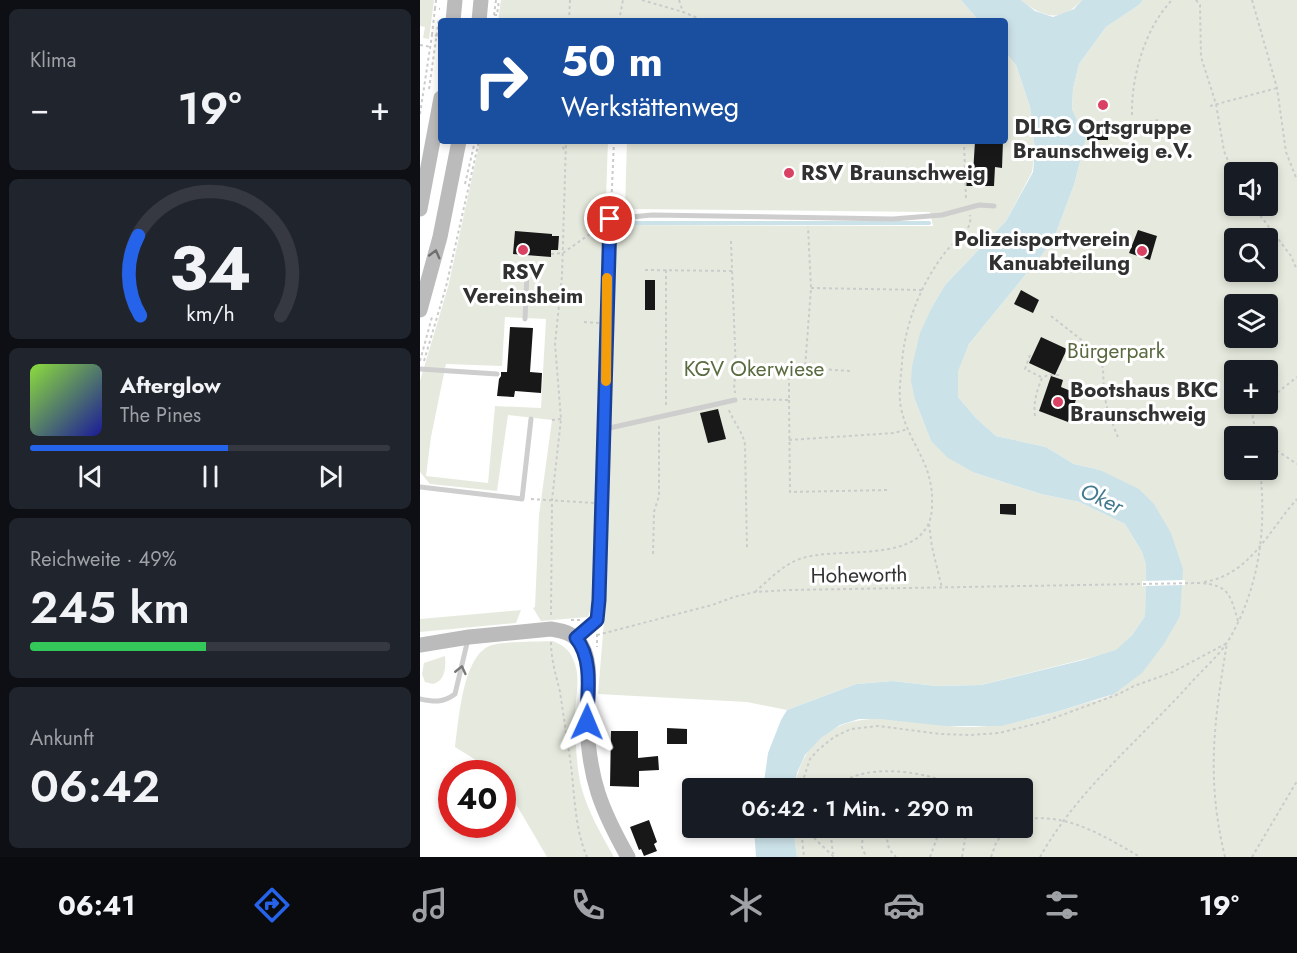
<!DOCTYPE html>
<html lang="de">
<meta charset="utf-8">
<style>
:root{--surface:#171b24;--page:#20242c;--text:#f1f3f6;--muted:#9ea1a6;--line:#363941;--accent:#2563eb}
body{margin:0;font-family:Jost,sans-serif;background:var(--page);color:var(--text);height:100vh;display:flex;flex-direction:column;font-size:22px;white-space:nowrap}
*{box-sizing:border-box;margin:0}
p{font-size:20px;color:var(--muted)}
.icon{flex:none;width:33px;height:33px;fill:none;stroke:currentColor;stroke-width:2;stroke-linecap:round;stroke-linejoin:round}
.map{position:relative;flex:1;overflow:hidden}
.details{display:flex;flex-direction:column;gap:9px;padding:9px;background:#0d0f14;width:420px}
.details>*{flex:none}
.hud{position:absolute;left:18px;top:18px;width:570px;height:126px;border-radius:6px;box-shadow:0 3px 9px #0003;background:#1a4fa0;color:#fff;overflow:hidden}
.tools{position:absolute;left:804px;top:162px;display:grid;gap:12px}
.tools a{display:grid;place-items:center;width:54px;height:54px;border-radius:6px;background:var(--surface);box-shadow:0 3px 9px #0003;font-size:30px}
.speed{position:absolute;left:18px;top:760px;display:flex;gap:12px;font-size:30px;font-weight:700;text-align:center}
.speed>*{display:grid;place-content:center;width:78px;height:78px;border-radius:50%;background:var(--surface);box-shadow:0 3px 9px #0003;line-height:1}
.speed .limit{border:9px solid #d22;background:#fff;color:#111}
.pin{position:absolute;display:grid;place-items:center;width:51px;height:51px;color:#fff;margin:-26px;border:3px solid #fff;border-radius:50%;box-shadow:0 2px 6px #0007}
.me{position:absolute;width:66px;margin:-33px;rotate:1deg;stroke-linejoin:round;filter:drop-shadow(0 0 4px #0008)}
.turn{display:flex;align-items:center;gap:21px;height:126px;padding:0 24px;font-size:27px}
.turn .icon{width:78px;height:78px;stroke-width:2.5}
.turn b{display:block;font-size:42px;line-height:51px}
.big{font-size:45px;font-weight:600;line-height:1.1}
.details .tile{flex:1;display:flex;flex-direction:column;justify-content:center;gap:9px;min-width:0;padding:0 21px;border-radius:9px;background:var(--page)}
.details .dial{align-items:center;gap:0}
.dial svg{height:156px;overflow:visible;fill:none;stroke:var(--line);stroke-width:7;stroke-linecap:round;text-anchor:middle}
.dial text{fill:var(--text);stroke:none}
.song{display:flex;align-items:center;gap:18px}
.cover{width:72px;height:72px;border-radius:9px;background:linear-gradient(135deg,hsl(90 70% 55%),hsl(240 70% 35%))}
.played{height:6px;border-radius:3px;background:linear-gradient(90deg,var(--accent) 55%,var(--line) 55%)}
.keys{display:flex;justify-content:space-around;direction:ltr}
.heat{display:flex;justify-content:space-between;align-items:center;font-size:33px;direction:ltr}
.charge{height:9px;border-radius:4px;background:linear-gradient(90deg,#34c759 49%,var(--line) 0)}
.trip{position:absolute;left:262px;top:778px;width:351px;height:60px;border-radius:6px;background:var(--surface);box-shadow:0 3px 9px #0003;font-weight:600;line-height:60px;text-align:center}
.menu{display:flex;height:96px;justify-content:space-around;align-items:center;background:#090b0e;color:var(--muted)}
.menu .icon{width:42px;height:42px}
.menu .active{color:var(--accent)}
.menu b{font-size:27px;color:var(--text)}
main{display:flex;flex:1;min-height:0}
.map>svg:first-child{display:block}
</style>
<main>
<section class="details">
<div class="tile"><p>Klima</p>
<div class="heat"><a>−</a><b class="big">19°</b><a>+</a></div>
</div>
<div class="tile dial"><svg viewBox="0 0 100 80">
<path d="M14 69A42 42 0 1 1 86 69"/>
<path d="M14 69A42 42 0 0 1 13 28" stroke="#2563eb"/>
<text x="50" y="56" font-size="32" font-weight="700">34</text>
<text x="50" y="72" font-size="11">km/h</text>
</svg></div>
<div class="tile">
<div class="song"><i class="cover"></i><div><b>Afterglow</b><p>The Pines</p></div></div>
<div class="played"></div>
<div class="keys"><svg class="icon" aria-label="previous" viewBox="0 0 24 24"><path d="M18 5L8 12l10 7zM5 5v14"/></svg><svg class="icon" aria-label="pause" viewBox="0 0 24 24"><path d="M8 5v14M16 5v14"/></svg><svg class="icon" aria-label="next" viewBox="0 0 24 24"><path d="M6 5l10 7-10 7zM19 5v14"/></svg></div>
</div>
<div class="tile"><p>Reichweite · 49%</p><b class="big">245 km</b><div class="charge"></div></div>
<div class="tile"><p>Ankunft</p><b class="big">06:42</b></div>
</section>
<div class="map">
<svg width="877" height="857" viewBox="0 0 877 857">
<rect width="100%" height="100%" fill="#fff"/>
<path fill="#e6eade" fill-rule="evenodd" d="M0,0H14L9,39L3,38L5,27L0,26Z
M81,0H541L559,21H78Z
M601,0H662C641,23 623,18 601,0Z
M723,0H877V857H377L373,828H603V789H374C378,768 384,752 401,738C443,701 504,729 554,727C589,726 623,716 656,706C668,702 680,700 691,695C701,690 749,629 760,616L680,470L654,464L626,447L576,436L556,418L538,397L537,371L549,344L633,241L654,185L666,139L652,109L653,89L659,64L686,27L719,5ZM814,172H848V206H814ZM814,238H848V272H814ZM814,304H848V338H814ZM814,370H848V404H814ZM814,436H848V470H814Z
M585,52L596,65L610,107L615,150L612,172L586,221L525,285L512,307L495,400L511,441L555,473L621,494L659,502L705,524L722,552L726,565L725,616L712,635L696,651L561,685L516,686L473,681L436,684L367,710L327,702L178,694L186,597L195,225L513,226L510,212L205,209L207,141H585Z
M60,141H188L172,605L168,617L121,621L113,608L115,607L119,515L132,420L88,415L77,491L10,484L0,472V381L28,287ZM85,317L126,319L121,408L75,406L68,483L6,476L11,437L26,364L82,366Z
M101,610L96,623L0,632V619Z
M133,641C142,645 149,649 153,659C161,675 156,696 155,713C155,737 156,763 161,786C168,812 181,834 194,857H127L83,782L82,774H78L35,747C39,721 42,654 72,645C83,641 120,642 133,641Z
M25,656C26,668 25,681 13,684L5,682L2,674L4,663Z"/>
<path fill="#cce2e9" d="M541,0H601L615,11L633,17L654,9L662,0H723L719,5L686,27L659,64L653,89L652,109L666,139L654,185L633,241L549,344L538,371V397L556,418L576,436L626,447L654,464L680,470L719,489L734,504L751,533L763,569L760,616L744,644L722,673L694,694L636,712L581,726H525L460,719H439L420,725L401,738L385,755L377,773L374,789H343L348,753L361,720L367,710L436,684L473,681L516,686L561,685L663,660L696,650L712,635L725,616L726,565L722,552L705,524L659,502L621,494L555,473L528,458L511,441L495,400L491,381L492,366L500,333L512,307L525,285L586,221L613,172L615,150L610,107L596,65L585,52V21H559Z
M334,828H373L377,857H336Z"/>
<path fill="#fff" d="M765,580V585L722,586V581Z"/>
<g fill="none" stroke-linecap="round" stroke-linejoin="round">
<path stroke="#cce2e9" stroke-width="4" d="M206,223H509"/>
</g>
<path fill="#181818" d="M668,122H675L688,129V140H667Z
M555,141H583L582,168L575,167L574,186H546L547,174H553Z
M718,230L737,236L730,260L709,253Z
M95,231L132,234V236H139L138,250H131V257L93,254Z
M225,280H235V310H225Z
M601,290L619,300L613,313L594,304Z
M90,327L113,328L110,372L122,373L121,393L95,391L94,397L77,396L79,379L81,376V372H87Z
M621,337L647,349L635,375L609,363Z
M631,376L643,380L641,387L658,394L648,422L619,411Z
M298,409L306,439L288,443L280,413Z
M580,504H596V515L580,514Z
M247,728L267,729V744H247Z
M191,731H218V758L238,756L239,770L219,771V787L190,786Z
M229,820L237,842L234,844L237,851L224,856L221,849L219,850L210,827Z"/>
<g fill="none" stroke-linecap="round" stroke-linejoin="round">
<path stroke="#cbcbcb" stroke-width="2" stroke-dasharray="3 3" stroke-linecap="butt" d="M16,0L15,8L20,9
M222,0L263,12
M259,0L263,12L285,21
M776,0L780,5L781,57L796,104L804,151L814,175
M832,0L857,88L866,152L877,180
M15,8L12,35L21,36
M74,15L76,0
M74,15H77L79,0
M149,21L150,0
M199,21L203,0
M0,45L11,47
M9,89L19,18
M790,106L857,88
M0,114L12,35
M712,115C711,77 725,28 752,0
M712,126L738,120
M141,141L144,150
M544,141L546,201
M45,184L55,141
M833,206L871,256L877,270
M191,210L194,141
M311,241L316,373L314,384L315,393
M131,254L143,253L181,226
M225,270L312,271
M246,270V406
M391,288L502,290
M631,316L677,352L683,368L684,394L688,412L699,440
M164,322L179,323
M610,355L605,369L621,377
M0,361L12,317
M4,361L26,287L59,141
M385,368L430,371
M323,399L369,400V369L385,368L391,288L388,227
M369,400L370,492L468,490
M848,400L877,377
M309,410C314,423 323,432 325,445L327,550
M615,416C613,403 617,390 622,378L628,375H641
M132,420L141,419
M836,427L843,436
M836,436L832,412L843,404
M369,440L474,433L488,429
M848,442L853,448L877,464
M111,499L174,503
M509,524L512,547L522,588
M233,554L234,512L239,496V426
M784,582C830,575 849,530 877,499
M335,592C349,580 364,563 383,558C415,548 483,560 504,531C510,524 512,514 512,506C514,461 489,446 481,408C478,393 481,377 482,362C485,324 501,284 524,254C534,240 553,233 550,215
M131,615L132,500L141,419L135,344L142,276L146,141
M151,620H163
M177,634V647
M177,635L292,605L314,597L335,592L369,590L779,583C809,585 810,594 818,621
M131,642C131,660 136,675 140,692C143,712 146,732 149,752C155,787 153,824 167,857
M380,789L390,759L398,750L414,737L431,729L458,726L521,734L550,735L579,733L623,722L699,694L714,686L753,672L807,643
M416,789C438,760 513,771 540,789
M587,789L603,784
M603,820C645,811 686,837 720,857
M381,828L384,857
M387,828L393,837L414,857
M410,828L413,854
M443,828L442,847L446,857
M574,828L580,835
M475,832L468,835C466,845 469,850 476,857
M510,857L517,838L518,828
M542,857L547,828
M571,857L576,843L586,828
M620,857C657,791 718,741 769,685C781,671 798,657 808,641C839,590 847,528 840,470
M805,857C786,779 794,721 807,643
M832,857L877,781"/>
<path stroke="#cecece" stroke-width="5" d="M105,319L107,274
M0,369L77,374
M185,429L315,400
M0,487L102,499L111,419
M157,637L177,620L179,600L190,219L232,215L473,219L522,215L559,205L574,206
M0,699C14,702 23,703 35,694L48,639"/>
<path stroke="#bbb" stroke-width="15" d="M33,21L35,0
M59,21L61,0
M0,209L21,98
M0,310L20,237L39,141
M0,645L49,637L131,629C145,631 158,635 164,650C173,671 166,700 167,723C169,779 181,809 208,857"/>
</g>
<defs><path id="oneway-chevron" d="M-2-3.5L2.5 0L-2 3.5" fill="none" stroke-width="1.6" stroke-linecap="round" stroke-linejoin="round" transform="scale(1.5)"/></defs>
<use stroke="#6f6f6f" href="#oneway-chevron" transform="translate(15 254) rotate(-75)"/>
<use stroke="#787878" href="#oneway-chevron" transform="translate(41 670) rotate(-77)"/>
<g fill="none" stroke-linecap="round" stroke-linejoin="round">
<defs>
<path id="route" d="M167,722C167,695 174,660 156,638L177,620L179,600L190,219"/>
</defs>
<use href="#route" stroke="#184099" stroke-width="15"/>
<use href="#route" stroke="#2563eb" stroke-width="10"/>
<path stroke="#f59e0b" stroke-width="10" d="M186,381L187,278"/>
</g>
<g fill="#d94263" stroke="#fff" stroke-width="2">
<circle cx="683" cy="105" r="6"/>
<circle cx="369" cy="173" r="6"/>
<circle cx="103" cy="250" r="6"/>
<circle cx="722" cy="251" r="6"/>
<circle cx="638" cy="402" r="6"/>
</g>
<g text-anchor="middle" stroke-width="6" stroke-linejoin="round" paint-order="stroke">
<g font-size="21" font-weight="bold" fill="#313131" stroke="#fff">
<text x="683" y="134">DLRG Ortsgruppe<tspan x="683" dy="24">Braunschweig e.V.</tspan></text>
<text x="381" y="180" text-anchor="start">RSV Braunschweig</text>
<text x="710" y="246" text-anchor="end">Polizeisportverein<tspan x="710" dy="24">Kanuabteilung</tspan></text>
<text x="103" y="279">RSV<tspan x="103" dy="24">Vereinsheim</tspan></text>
<text x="650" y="397" text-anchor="start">Bootshaus BKC<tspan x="650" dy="24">Braunschweig</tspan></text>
</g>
<g font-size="21" fill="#5b6b41" stroke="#fff">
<text x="696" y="358">Bürgerpark</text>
<text x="334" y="376">KGV Okerwiese</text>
</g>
<g font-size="21" fill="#313131" stroke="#fff">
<text transform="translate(439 575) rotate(-1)" y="7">Hoheworth</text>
</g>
<g font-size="22" font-style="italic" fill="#447c8f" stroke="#fff">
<text transform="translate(682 498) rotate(25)" y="8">Oker</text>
</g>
</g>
</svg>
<div class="tools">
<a><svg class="icon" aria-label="sound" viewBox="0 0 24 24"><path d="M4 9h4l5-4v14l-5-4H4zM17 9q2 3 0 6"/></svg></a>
<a><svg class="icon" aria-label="search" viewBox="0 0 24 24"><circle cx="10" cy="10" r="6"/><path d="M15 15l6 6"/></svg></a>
<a><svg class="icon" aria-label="layers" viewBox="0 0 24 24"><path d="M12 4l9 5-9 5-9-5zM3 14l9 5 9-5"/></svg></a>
<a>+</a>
<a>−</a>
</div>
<div class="speed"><div class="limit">40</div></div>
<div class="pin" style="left:190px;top:219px;background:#d93025"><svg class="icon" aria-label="arrive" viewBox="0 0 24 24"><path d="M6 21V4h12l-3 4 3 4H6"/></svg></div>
<svg class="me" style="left:167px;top:722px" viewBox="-20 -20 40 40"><path d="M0-17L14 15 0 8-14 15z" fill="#2563eb" stroke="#fff" stroke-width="4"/></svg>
<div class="trip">06:42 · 1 Min. · 290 m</div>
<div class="hud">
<div class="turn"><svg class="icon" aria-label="right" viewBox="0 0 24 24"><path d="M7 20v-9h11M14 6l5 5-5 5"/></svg><div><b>50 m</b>Werkstättenweg</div></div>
</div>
</div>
</main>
<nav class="menu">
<b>06:41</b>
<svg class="icon active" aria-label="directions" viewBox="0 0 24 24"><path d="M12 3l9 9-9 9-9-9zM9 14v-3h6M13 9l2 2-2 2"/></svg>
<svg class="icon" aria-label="music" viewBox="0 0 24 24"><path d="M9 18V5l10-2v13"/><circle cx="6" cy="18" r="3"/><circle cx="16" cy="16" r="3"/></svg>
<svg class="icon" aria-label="phone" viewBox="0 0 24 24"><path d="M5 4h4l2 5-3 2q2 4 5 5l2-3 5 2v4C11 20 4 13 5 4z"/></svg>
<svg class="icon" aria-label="climate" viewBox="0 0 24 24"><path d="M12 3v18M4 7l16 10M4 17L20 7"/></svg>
<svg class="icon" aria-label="car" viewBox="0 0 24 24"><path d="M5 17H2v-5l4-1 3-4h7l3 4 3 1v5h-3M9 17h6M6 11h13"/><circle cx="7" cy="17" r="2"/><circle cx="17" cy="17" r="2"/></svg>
<svg class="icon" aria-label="filters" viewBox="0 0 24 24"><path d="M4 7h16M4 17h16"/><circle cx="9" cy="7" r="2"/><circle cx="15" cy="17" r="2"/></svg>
<b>19°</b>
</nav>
